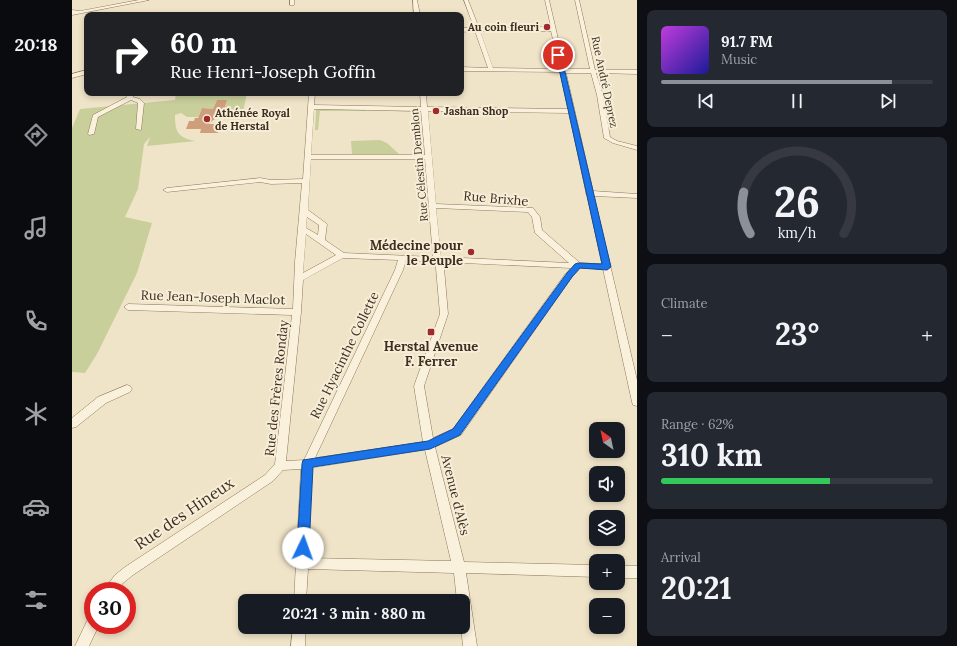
<!DOCTYPE html>
<meta charset="utf-8">
<style>
:root{--surface:#171b24;--page:#242831;--text:#f1f3f6;--muted:#9ea1a6;--line:#363941;--accent:#8c9099}
body{margin:0;font-family:Lora,serif;background:var(--page);color:var(--text);height:100vh;display:flex;flex-direction:column;font-size:15px;white-space:nowrap}
*{box-sizing:border-box;margin:0}
p{font-size:13px;color:var(--muted)}
.icon{flex:none;width:22px;height:22px;fill:none;stroke:currentColor;stroke-width:2;stroke-linecap:round;stroke-linejoin:round}
.map{position:relative;flex:1;overflow:hidden}
.side{display:flex;flex-direction:column;gap:10px;padding:10px;background:#0d0f14;width:320px}
.side>*{flex:none}
.guide{position:absolute;left:12px;top:12px;width:380px;height:84px;border-radius:8px;box-shadow:0 2px 6px #0003;background:#202124;color:#fff;overflow:hidden}
.needle{width:26px;rotate:327deg}
.fabs{position:absolute;left:517px;top:422px;display:grid;gap:8px}
.fabs a{display:grid;place-items:center;width:36px;height:36px;border-radius:8px;background:var(--surface);box-shadow:0 2px 6px #0003;font-size:20px}
.speed{position:absolute;left:12px;top:582px;display:flex;gap:8px;font-size:20px;font-weight:700;text-align:center}
.speed>*{display:grid;place-content:center;width:52px;height:52px;border-radius:50%;background:var(--surface);box-shadow:0 2px 6px #0003;line-height:1}
.speed .limit{border:6px solid #d22;background:#fff;color:#111}
.pin{position:absolute;display:grid;place-items:center;width:34px;height:34px;color:#fff;margin:-17px;border:2px solid #fff;border-radius:50%;box-shadow:0 1px 4px #0007}
.me{position:absolute;width:44px;margin:-22px;rotate:3deg;stroke-linejoin:round;filter:drop-shadow(0 0 3px #0008)}
.turn{display:flex;align-items:center;gap:14px;height:84px;padding:0 20px;font-size:18px}
.turn .icon{width:52px;height:52px;stroke-width:2.5}
.turn b{display:block;font-size:28px;line-height:34px}
.big{font-size:30px;font-weight:700;line-height:1.1}
.side .tile{flex:1;display:flex;flex-direction:column;justify-content:center;gap:6px;min-width:0;padding:0 14px;border-radius:8px;background:var(--page)}
.side .dial{align-items:center;gap:0}
.dial svg{height:104px;overflow:visible;fill:none;stroke:var(--line);stroke-width:7;stroke-linecap:round;text-anchor:middle}
.dial text{fill:var(--text);stroke:none}
.song{display:flex;align-items:center;gap:12px}
.cover{width:48px;height:48px;border-radius:6px;background:linear-gradient(135deg,hsl(290 70% 55%),hsl(240 70% 35%))}
.played{height:4px;border-radius:2px;background:linear-gradient(90deg,var(--accent) 85%,var(--line) 85%)}
.keys{display:flex;justify-content:space-around;direction:ltr}
.heat{display:flex;justify-content:space-between;align-items:center;font-size:22px;direction:ltr}
.charge{height:6px;border-radius:3px;background:linear-gradient(90deg,#34c759 62%,var(--line) 0)}
.trip{position:absolute;left:166px;top:594px;width:232px;height:40px;border-radius:8px;background:var(--surface);box-shadow:0 2px 6px #0003;font-weight:700;line-height:40px;text-align:center}
main{display:flex;flex:1;min-height:0}
.menu{display:flex;flex-direction:column;width:72px;justify-content:space-around;align-items:center;background:#090b0e;color:var(--muted)}
.menu .icon{width:28px;height:28px}
.menu .active{color:var(--accent)}
.menu b{font-size:18px;color:var(--text)}
.map>svg:first-child{display:block}
</style>
<main>
<nav class="menu">
<b>20:18</b>
<svg class="icon active" aria-label="directions" viewBox="0 0 24 24"><path d="M12 3l9 9-9 9-9-9zM9 14v-3h6M13 9l2 2-2 2"/></svg>
<svg class="icon" aria-label="music" viewBox="0 0 24 24"><path d="M9 18V5l10-2v13"/><circle cx="6" cy="18" r="3"/><circle cx="16" cy="16" r="3"/></svg>
<svg class="icon" aria-label="phone" viewBox="0 0 24 24"><path d="M5 4h4l2 5-3 2q2 4 5 5l2-3 5 2v4C11 20 4 13 5 4z"/></svg>
<svg class="icon" aria-label="climate" viewBox="0 0 24 24"><path d="M12 3v18M4 7l16 10M4 17L20 7"/></svg>
<svg class="icon" aria-label="car" viewBox="0 0 24 24"><path d="M5 17H2v-5l4-1 3-4h7l3 4 3 1v5h-3M9 17h6M6 11h13"/><circle cx="7" cy="17" r="2"/><circle cx="17" cy="17" r="2"/></svg>
<svg class="icon" aria-label="filters" viewBox="0 0 24 24"><path d="M4 7h16M4 17h16"/><circle cx="9" cy="7" r="2"/><circle cx="15" cy="17" r="2"/></svg>
</nav>
<div class="map">
<svg width="565" height="646" viewBox="0 0 565 646">
<rect width="100%" height="100%" fill="#f0e4c8"/>
<path fill="#c9cf9b" d="M104,93H175L171,112H164L152,109L155,100H145L141,109L130,108L126,117H115L109,113L103,115C103,132 106,138 124,141L75,146L78,137L72,144L66,189L53,217L80,223L65,273L25,354L13,373L0,372V128L8,109L103,100Z
M248,108L340,110L341,112L347,113L348,129H342L343,127L342,112L295,110L294,111H248L246,130H243L244,110Z
M308,140L315,143L327,154H280L279,141Z"/>
<path fill="#cf9f7d" d="M145,100H155L151,113L136,124H149L146,133H128L129,129H114L117,121H122L123,118H126L130,108L141,109Z"/>
<g fill="none" stroke-linecap="round" stroke-linejoin="round">
<defs>
<path id="minor" d="M67,0H77L0,15V10L8,11Z
M218,0H222V5H218Z
M341,0H345L348,15H342Z
M392,0H396L407,28L479,27L473,0H477L493,69H518L503,0H507L523,70H565V74L524,73L531,95L538,137L545,141L565,146V150L541,143L532,138L525,95L519,73H494L521,191L565,194V198L522,196L565,380V406L561,405L560,402L531,269L508,268L500,277L389,435L363,447L392,562L524,565V577L394,573L405,646H391L389,627H391V601H385L382,573L236,569L234,601H222L229,469L211,470L201,481L61,575L51,583L45,591H31L43,575L53,567L193,475L203,464L220,315L56,310L52,307L56,304L221,309L223,262L230,183L199,184L188,182L95,192L91,190L95,188L188,178L199,180L231,179L237,93H243L242,105L349,107L348,93H354L355,107L496,109L488,72L389,71V67L416,68L403,31L389,32V28H402ZM408,31H479L488,69L421,68ZM242,109L349,111L353,155H239ZM356,111L497,113L514,192L513,193L515,195L530,264L508,263L470,230L468,217L461,208L364,204ZM239,159H353L361,257L272,253L253,240L255,224L236,210ZM364,208L456,212L460,217L463,233L497,263L369,257ZM235,217L247,225L246,235L234,228ZM234,234L264,255L231,273ZM271,258L326,260L323,270L232,460L214,461L229,312L231,280ZM334,260L362,262L364,268L368,314L342,386L351,442L243,458L331,270ZM370,262L499,268L494,273L381,429L361,438L352,386L376,314L372,268ZM353,450L379,561L236,558L240,468Z
M15,70V74L0,78V74Z
M55,93H61V97L68,99L72,103L69,130L64,129L66,103L59,100L26,117L22,134L17,135L16,134L21,115L55,97Z
M55,385L58,386L60,389L58,392L34,403L4,427L0,428V418L26,397Z
M546,566H565V578H546Z
M21,617V625H27L17,646H3L16,619Z
M221,627H233V646H219Z"/>
</defs>
<use href="#minor" stroke="#8d765c" stroke-width="1"/>
<use href="#minor" fill="#faf1dc" fill-rule="evenodd"/>
</g>
<path fill="#1a73e8" stroke="#114b97" d="M486,53L489,55L539,267L535,270L508,268L500,277L388,435L358,449L241,467L237,548L235,552L231,554L227,552L225,548L230,464L231,460L356,441L381,429L495,273L503,264L506,263L530,264L484,55Z"/>
<g fill="#9e2a2b" stroke="#f7eed8" stroke-width="1.5">
<circle cx="475" cy="27" r="4"/>
<circle cx="364" cy="111" r="4"/>
<circle cx="135" cy="119" r="4"/>
<circle cx="399" cy="252" r="4"/>
<rect x="355" y="328" width="8" height="8" rx="2"/>
</g>
<g text-anchor="middle" stroke-width="4" stroke-linejoin="round" paint-order="stroke">
<g font-size="11" font-weight="bold" fill="#3d2e20" stroke="#f7eed8" text-anchor="start">
<text x="467" y="31" text-anchor="end">Au coin fleuri</text>
<text x="372" y="115">Jashan Shop</text>
<text x="143" y="117">Athénée Royal<tspan x="143" dy="13">de Herstal</tspan></text>
</g>
<g font-size="11" fill="#3d2e20" stroke="#f7eed8">
<text transform="translate(533 82) rotate(78)" y="4">Rue André Deprez</text>
<text transform="translate(347 165) rotate(-95)" y="4">Rue Célestin Demblon</text>
</g>
<g font-size="13" fill="#3d2e20" stroke="#f7eed8">
<text transform="translate(424 198) rotate(5)" y="5">Rue Brixhe</text>
<text transform="translate(141 297) rotate(2)" y="5">Rue Jean-Joseph Maclot</text>
<text transform="translate(272 355) rotate(-64)" y="5">Rue Hyacinthe Collette</text>
<text transform="translate(204 388) rotate(-84)" y="5">Rue des Frères Ronday</text>
<text transform="translate(384 495) rotate(76)" y="5">Avenue d'Alès</text>
</g>
<g font-size="13" font-weight="bold" fill="#3d2e20" stroke="#f7eed8" text-anchor="end">
<text x="391" y="250">Médecine pour<tspan x="391" dy="15">le Peuple</tspan></text>
<text x="359" y="351" text-anchor="middle">Herstal Avenue<tspan x="359" dy="15">F. Ferrer</tspan></text>
</g>
<g font-size="16" fill="#3d2e20" stroke="#f7eed8">
<text transform="translate(112 513) rotate(-34)" y="6">Rue des Hineux</text>
</g>
</g>
</svg>
<div class="fabs">
<a><svg class="needle" viewBox="-14 -14 28 28"><path d="M0-13l5 13h-10z" fill="#e53935"/><path d="M0 13l5-13h-10z" fill="#9ea1a6"/></svg></a>
<a><svg class="icon" aria-label="sound" viewBox="0 0 24 24"><path d="M4 9h4l5-4v14l-5-4H4zM17 9q2 3 0 6"/></svg></a>
<a><svg class="icon" aria-label="layers" viewBox="0 0 24 24"><path d="M12 4l9 5-9 5-9-5zM3 14l9 5 9-5"/></svg></a>
<a>+</a>
<a>−</a>
</div>
<div class="speed"><div class="limit">30</div></div>
<div class="pin" style="left:486px;top:55px;background:#d93025"><svg class="icon" aria-label="arrive" viewBox="0 0 24 24"><path d="M6 21V4h12l-3 4 3 4H6"/></svg></div>
<svg class="me" style="left:231px;top:548px" viewBox="-20 -20 40 40"><circle r="19" fill="#fff"/><path d="M0-13L10 11 0 6-10 11z" fill="#1a73e8"/></svg>
<div class="trip">20:21 · 3 min · 880 m</div>
<div class="guide">
<div class="turn"><svg class="icon" aria-label="right" viewBox="0 0 24 24"><path d="M7 20v-9h11M14 6l5 5-5 5"/></svg><div><b>60 m</b>Rue Henri-Joseph Goffin</div></div>
</div>
</div>
<section class="side">
<div class="tile">
<div class="song"><i class="cover"></i><div><b>91.7 FM</b><p>Music</p></div></div>
<div class="played"></div>
<div class="keys"><svg class="icon" aria-label="previous" viewBox="0 0 24 24"><path d="M18 5L8 12l10 7zM5 5v14"/></svg><svg class="icon" aria-label="pause" viewBox="0 0 24 24"><path d="M8 5v14M16 5v14"/></svg><svg class="icon" aria-label="next" viewBox="0 0 24 24"><path d="M6 5l10 7-10 7zM19 5v14"/></svg></div>
</div>
<div class="tile dial"><svg viewBox="0 0 100 80">
<path d="M14 69A42 42 0 1 1 86 69"/>
<path d="M14 69A42 42 0 0 1 9 37" stroke="#8c9099"/>
<text x="50" y="56" font-size="32" font-weight="700">26</text>
<text x="50" y="72" font-size="11">km/h</text>
</svg></div>
<div class="tile"><p>Climate</p>
<div class="heat"><a>−</a><b class="big">23°</b><a>+</a></div>
</div>
<div class="tile"><p>Range · 62%</p><b class="big">310 km</b><div class="charge"></div></div>
<div class="tile"><p>Arrival</p><b class="big">20:21</b></div>
</section>
</main>
